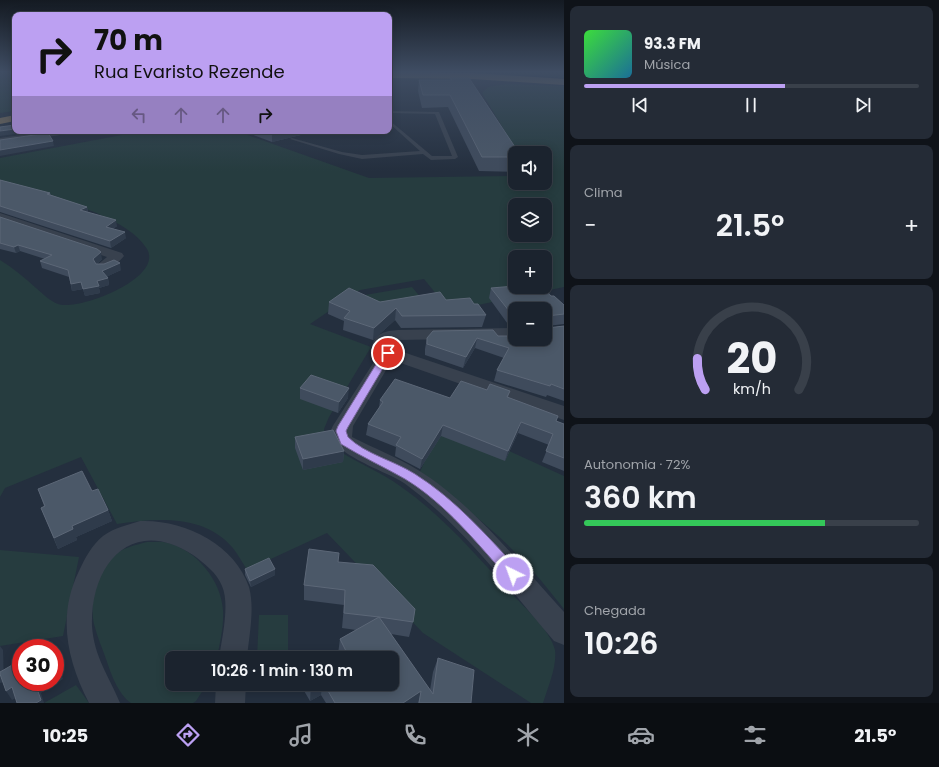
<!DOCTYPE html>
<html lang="pt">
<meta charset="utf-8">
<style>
:root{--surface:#1b232e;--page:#242b36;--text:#f1f3f6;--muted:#a0a4aa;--line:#39404a;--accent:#bca0f2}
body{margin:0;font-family:Poppins,sans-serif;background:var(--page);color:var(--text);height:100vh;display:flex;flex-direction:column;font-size:15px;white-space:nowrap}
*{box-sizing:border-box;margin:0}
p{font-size:13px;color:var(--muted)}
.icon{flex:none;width:22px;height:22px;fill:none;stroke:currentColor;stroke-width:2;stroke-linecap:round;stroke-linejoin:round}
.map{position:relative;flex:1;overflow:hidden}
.sheet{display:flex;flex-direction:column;gap:6px;padding:6px;background:#0f1319;width:375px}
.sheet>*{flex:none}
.banner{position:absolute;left:12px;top:12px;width:380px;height:122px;border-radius:8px;box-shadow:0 2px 10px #0003,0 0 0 1px var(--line);background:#bca0f2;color:#111;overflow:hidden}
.fabs{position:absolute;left:508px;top:146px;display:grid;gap:8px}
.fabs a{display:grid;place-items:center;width:44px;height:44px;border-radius:8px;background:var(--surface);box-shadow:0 2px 10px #0003,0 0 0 1px var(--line);font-size:20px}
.speed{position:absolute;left:12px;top:639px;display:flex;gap:8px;font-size:20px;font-weight:700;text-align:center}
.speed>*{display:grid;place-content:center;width:52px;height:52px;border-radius:50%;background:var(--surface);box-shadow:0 2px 10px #0003,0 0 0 1px var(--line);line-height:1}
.speed .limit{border:6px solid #d22;background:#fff;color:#111}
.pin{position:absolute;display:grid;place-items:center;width:34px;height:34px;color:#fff;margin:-17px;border:2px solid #fff;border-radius:50%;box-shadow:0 1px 4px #0007}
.me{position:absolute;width:44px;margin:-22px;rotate:318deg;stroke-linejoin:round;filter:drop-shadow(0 0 3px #0008)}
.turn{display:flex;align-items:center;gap:14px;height:84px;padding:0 16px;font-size:18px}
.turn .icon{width:52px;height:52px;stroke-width:2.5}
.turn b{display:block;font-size:28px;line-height:34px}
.lanes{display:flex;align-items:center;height:38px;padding:0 16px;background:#0003;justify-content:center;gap:20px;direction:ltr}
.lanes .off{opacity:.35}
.big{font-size:30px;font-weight:600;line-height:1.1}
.sheet .widget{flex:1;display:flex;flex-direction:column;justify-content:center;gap:6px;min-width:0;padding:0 14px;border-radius:8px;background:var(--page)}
.sheet .dial{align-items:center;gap:0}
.dial svg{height:104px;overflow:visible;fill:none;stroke:var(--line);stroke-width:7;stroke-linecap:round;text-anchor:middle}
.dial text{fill:var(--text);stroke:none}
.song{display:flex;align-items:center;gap:12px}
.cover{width:48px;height:48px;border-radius:6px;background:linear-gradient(135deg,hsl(120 70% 55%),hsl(200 70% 35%))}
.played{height:4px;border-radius:2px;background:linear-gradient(90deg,var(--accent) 60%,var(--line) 60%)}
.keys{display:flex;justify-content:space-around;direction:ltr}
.heat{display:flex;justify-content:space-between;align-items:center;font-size:22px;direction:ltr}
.charge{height:6px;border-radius:3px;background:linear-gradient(90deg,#34c759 72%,var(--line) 0)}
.trip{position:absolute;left:165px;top:651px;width:234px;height:40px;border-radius:8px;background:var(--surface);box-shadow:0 2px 10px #0003,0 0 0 1px var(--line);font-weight:600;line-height:40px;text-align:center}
.tab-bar{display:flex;height:64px;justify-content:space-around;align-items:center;background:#0b0e12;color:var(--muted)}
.tab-bar .icon{width:28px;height:28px}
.tab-bar .selected{color:var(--accent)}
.tab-bar b{font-size:18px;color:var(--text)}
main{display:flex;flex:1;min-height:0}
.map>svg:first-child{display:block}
</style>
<main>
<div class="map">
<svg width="564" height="703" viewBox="0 0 564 703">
<rect width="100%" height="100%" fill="#242f3e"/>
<path fill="#263c3f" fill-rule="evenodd" d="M0,72H15V111L0,113Z
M497,72H564V78Z
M506,84L564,86V287L450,311L424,279L360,290L310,324L371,347L329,417L324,429L325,435C331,441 337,449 344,454C362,465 382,473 400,486C442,515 476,555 511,593C524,607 551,631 555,650C557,667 548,687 543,703H531L423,633L327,533L247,570C242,562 238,554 232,547C204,514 155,518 117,524L81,457L5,488L0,497V260C13,268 25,278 36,288C43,294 50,301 58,304C79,311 164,278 147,249C126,213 38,194 0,182V158L143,131H236L369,178L515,176V183H545V153H518L482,93L488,87ZM515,205H545V235H515ZM515,257H545V287H515Z
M412,287L426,304L378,312L365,295Z
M443,421L564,476V609C553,596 543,582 531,569C498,532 459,502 419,474Z
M147,542C154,542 162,541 168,543C196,550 221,580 223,610C224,626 220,642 217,658H172V684H207L196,701L193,703H131C118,694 111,674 106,659C102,648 97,636 94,624C89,601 97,569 116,554C125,547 136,545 147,542Z
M0,550L79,557L63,636L0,646Z
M259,615H288V658H257Z
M76,685L89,703H44Z"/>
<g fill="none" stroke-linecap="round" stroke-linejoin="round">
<path fill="#38414e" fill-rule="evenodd" d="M389,111L439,112L458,157L455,159L431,160L423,154L362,159L339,154L290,139L292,138L342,152L362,155L420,151L389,123V120L432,156H452L435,114L389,113Z"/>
<path fill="#38414e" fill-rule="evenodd" d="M49,131H72L67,134L0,144V138Z
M0,213L122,253L124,256C118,264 107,271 98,269L96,266L107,257L0,221Z
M515,328V338L398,340L391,341L389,345L394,349L564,406V420L392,360L353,426L352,437C373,448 397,457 418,470C472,503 521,565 564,612V645L554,641C507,586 463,526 404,483C388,472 330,454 331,432C331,428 334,424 336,421L379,354L372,347C374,333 386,331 398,330Z
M140,521C183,519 235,544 249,587C255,609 249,636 247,658H219C222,638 230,604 222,586C217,573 204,563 193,555C132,515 90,564 92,626C94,657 109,676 120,703H89C67,660 57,616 79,571C85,558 92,545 103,536C114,528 127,525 140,521Z
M216,684H246L245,703H215Z"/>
<path fill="#746855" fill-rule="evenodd" d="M389,72L473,73L564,79V85L473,79L389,78Z
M15,115V121L0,124V118Z"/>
</g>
<path fill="#3f4b5c" d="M450,78L515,153V172L479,171L448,107L422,108L418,91L419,80H450Z
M243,131H305V134L272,142Z
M0,180L50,193L51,195L87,207L88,212L117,226L113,229L126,238L111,248L0,212Z
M0,217L102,259L97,264L121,270L106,277L108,278L109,285L99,288L100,293L85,296L83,289L72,291L69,277L42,268L40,261L45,259L20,251L16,253L0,249Z
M491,288L551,296L564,305V324L547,326V328L564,326V401L547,395L546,397L494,381L497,370L504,358L475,348L463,368L425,355V349L427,338L498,336L545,339L515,309V327H510L489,298Z
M446,300L474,304L486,315L482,327L401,328L395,320L373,340L343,330L344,321L328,314L329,302H380Z
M300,388L348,398L338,413L300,399Z
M487,390L510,391L508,398L556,421L564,424V471L542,462L549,445L518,433L505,461L441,436L420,469L395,456L396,447L366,435L368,424L379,408L380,400L450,398Z
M295,437L344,451L343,462L303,470L295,448Z
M38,489L92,491L108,510L112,521L76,537L77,540L58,549L41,508L44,506Z
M338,562L413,622L409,637L391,634L430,690L433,672L438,658L471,703H326L321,695L310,701L300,684H392L338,655V654L340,639L356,630L342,628L344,605L304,600V585Z
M245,569L275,575L251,587L245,575Z"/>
<path fill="#2f3b4b" d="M15,129V131H38L0,136V131Z
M272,131H305V134L272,142Z
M53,141L54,146L0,156V150Z
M87,207L88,213L80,210Z
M116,220L117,226L107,233L106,227Z
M125,232L126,238L111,248L110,241Z
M18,245L20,251L16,253L14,247Z
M101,252L102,259L95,266L93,259Z
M120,263L121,270L104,278L102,271Z
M108,278L109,285L99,288L100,293L85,296L83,289L97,281Z
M81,282L83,289L72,291L71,284Z
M396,308L395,320L373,340L374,328Z
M477,338L475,348L463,368L466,357Z
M349,388L348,398L338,413L339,402Z
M521,422L518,433L505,461L508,451Z
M443,425L441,436L420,469L422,459Z
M344,451L343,462L303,470V459Z
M108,510L112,521L76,537L77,540L58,549L54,538L72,526Z
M275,569V575L251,587L250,581Z
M0,646L3,650L4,682L0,683Z
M55,658L63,679L41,693L44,703H36L35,683L37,682H55Z
M315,684H322L321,695L310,701L311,686Z
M12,687L18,697L12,700L6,691Z
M421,691L418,703H403Z"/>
<path fill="#4b5868" stroke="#5c6777" d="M450,78H469L519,153H515V157H482L450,95H423L419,80H452Z
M15,125V129L0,131V127Z
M48,133L53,141L0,150V140Z
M0,180L50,193L47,194L87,207L80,210L116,220L106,227L125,232L110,241L0,206Z
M0,217L97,249L101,252L93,259L96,264H104L114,260L120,263L102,271L108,278L97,281L99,286L83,289L81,282L71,284L68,270L40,261L52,255L18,245L14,247L0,243Z
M515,286V287H543L551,296H554L564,305V314L547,316V328L564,326V389L551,384L550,386L497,370L509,348L477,338L466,357L427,344V338L433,331L493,330L498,336H515V339H545V309H515V316H513L491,288Z
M349,288L380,302L440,292L446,300L470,298L474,304H478L486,315L402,316L396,308L374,328L344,318L350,311L329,302Z
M311,375L349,388L339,402L300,388Z
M395,379L450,398L461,381L487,390L490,384L510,391L507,397L558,416L556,421L564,424V458L546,451L553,434L521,422L508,451L443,425L422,459L396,445L401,437L368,424L383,402L380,400Z
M333,430L344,451L303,459L295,437Z
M82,471L92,491L98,489L108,510L72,526L73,529L54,538L41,508L45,506L38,489Z
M309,549L339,553L338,562L373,565L415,609L413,622L379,617L433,694L438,658L474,670L471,703H419L421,691L403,703H335L324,684H392V658H334L346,651L340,639L379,617L344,613L345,590L304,585Z
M269,558L275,569L250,581L245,569Z
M48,644L50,648H42Z
M318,656L319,658H314Z
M21,660V682H37L35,683L41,700L36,703H17L12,687L6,691L0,674V672Z
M55,661L58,669L55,671Z
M309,684H315L311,686Z"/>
<linearGradient id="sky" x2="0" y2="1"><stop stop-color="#141a22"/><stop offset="0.42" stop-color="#3f4d63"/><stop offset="1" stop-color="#3f4d63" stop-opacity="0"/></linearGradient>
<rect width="564" height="171" fill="url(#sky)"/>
<path fill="#bca0f2" stroke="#7a689d" d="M388,350L392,353L348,427L346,431L348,437C365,454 395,461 415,474C455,499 486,535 518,569L519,574L518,578L513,580L508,578C478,544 445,503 405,479C384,467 362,457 341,444L336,431L338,426L383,353Z"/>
</svg>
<div class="fabs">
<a><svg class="icon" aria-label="sound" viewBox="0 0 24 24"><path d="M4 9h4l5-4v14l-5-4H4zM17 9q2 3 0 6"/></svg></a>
<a><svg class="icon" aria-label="layers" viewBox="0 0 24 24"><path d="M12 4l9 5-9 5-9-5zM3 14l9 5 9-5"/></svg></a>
<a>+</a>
<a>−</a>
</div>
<div class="speed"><div class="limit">30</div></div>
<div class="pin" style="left:388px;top:353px;background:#d93025"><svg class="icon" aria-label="arrive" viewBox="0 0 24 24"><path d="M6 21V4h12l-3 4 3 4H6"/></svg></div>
<svg class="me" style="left:513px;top:574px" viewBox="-20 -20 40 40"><circle r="17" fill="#bca0f2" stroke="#fff" stroke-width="3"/><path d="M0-11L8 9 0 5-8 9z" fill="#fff"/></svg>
<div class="trip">10:26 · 1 min · 130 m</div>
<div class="banner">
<div class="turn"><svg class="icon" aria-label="right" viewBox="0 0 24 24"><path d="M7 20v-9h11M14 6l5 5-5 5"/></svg><div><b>70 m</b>Rua Evaristo Rezende</div></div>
<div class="lanes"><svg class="icon off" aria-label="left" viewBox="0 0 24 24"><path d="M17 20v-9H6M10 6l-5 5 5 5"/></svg><svg class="icon off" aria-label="ahead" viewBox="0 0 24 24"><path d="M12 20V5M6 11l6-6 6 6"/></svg><svg class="icon off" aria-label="ahead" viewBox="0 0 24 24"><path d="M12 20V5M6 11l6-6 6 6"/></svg><svg class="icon" aria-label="right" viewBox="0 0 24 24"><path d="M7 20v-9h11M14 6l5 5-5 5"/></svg></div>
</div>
</div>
<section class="sheet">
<div class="widget">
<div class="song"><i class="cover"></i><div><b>93.3 FM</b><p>Música</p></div></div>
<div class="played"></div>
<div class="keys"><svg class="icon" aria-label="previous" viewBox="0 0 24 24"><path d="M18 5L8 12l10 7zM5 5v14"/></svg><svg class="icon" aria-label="pause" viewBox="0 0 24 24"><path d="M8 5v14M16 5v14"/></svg><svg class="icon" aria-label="next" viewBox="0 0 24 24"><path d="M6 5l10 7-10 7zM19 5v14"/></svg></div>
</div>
<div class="widget"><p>Clima</p>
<div class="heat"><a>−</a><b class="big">21.5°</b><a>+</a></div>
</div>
<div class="widget dial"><svg viewBox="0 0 100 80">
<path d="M14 69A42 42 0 1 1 86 69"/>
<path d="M14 69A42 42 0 0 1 8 45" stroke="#bca0f2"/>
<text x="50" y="56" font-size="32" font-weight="700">20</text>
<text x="50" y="72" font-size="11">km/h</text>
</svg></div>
<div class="widget"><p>Autonomia · 72%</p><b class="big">360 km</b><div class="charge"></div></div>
<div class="widget"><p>Chegada</p><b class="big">10:26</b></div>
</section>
</main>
<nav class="tab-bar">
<b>10:25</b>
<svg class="icon selected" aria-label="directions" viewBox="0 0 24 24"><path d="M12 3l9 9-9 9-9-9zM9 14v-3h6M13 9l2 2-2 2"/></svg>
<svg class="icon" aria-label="music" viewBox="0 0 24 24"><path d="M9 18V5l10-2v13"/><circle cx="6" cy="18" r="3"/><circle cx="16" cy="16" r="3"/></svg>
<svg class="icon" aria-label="phone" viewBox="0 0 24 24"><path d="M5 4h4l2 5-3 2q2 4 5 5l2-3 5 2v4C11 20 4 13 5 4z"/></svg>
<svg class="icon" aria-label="climate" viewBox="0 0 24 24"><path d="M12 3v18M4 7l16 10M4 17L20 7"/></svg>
<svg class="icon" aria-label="car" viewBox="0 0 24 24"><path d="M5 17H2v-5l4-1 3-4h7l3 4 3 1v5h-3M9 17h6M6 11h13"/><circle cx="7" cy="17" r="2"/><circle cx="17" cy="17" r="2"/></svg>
<svg class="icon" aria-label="filters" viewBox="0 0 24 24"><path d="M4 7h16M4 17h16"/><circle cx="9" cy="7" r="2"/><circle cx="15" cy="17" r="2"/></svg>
<b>21.5°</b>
</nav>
